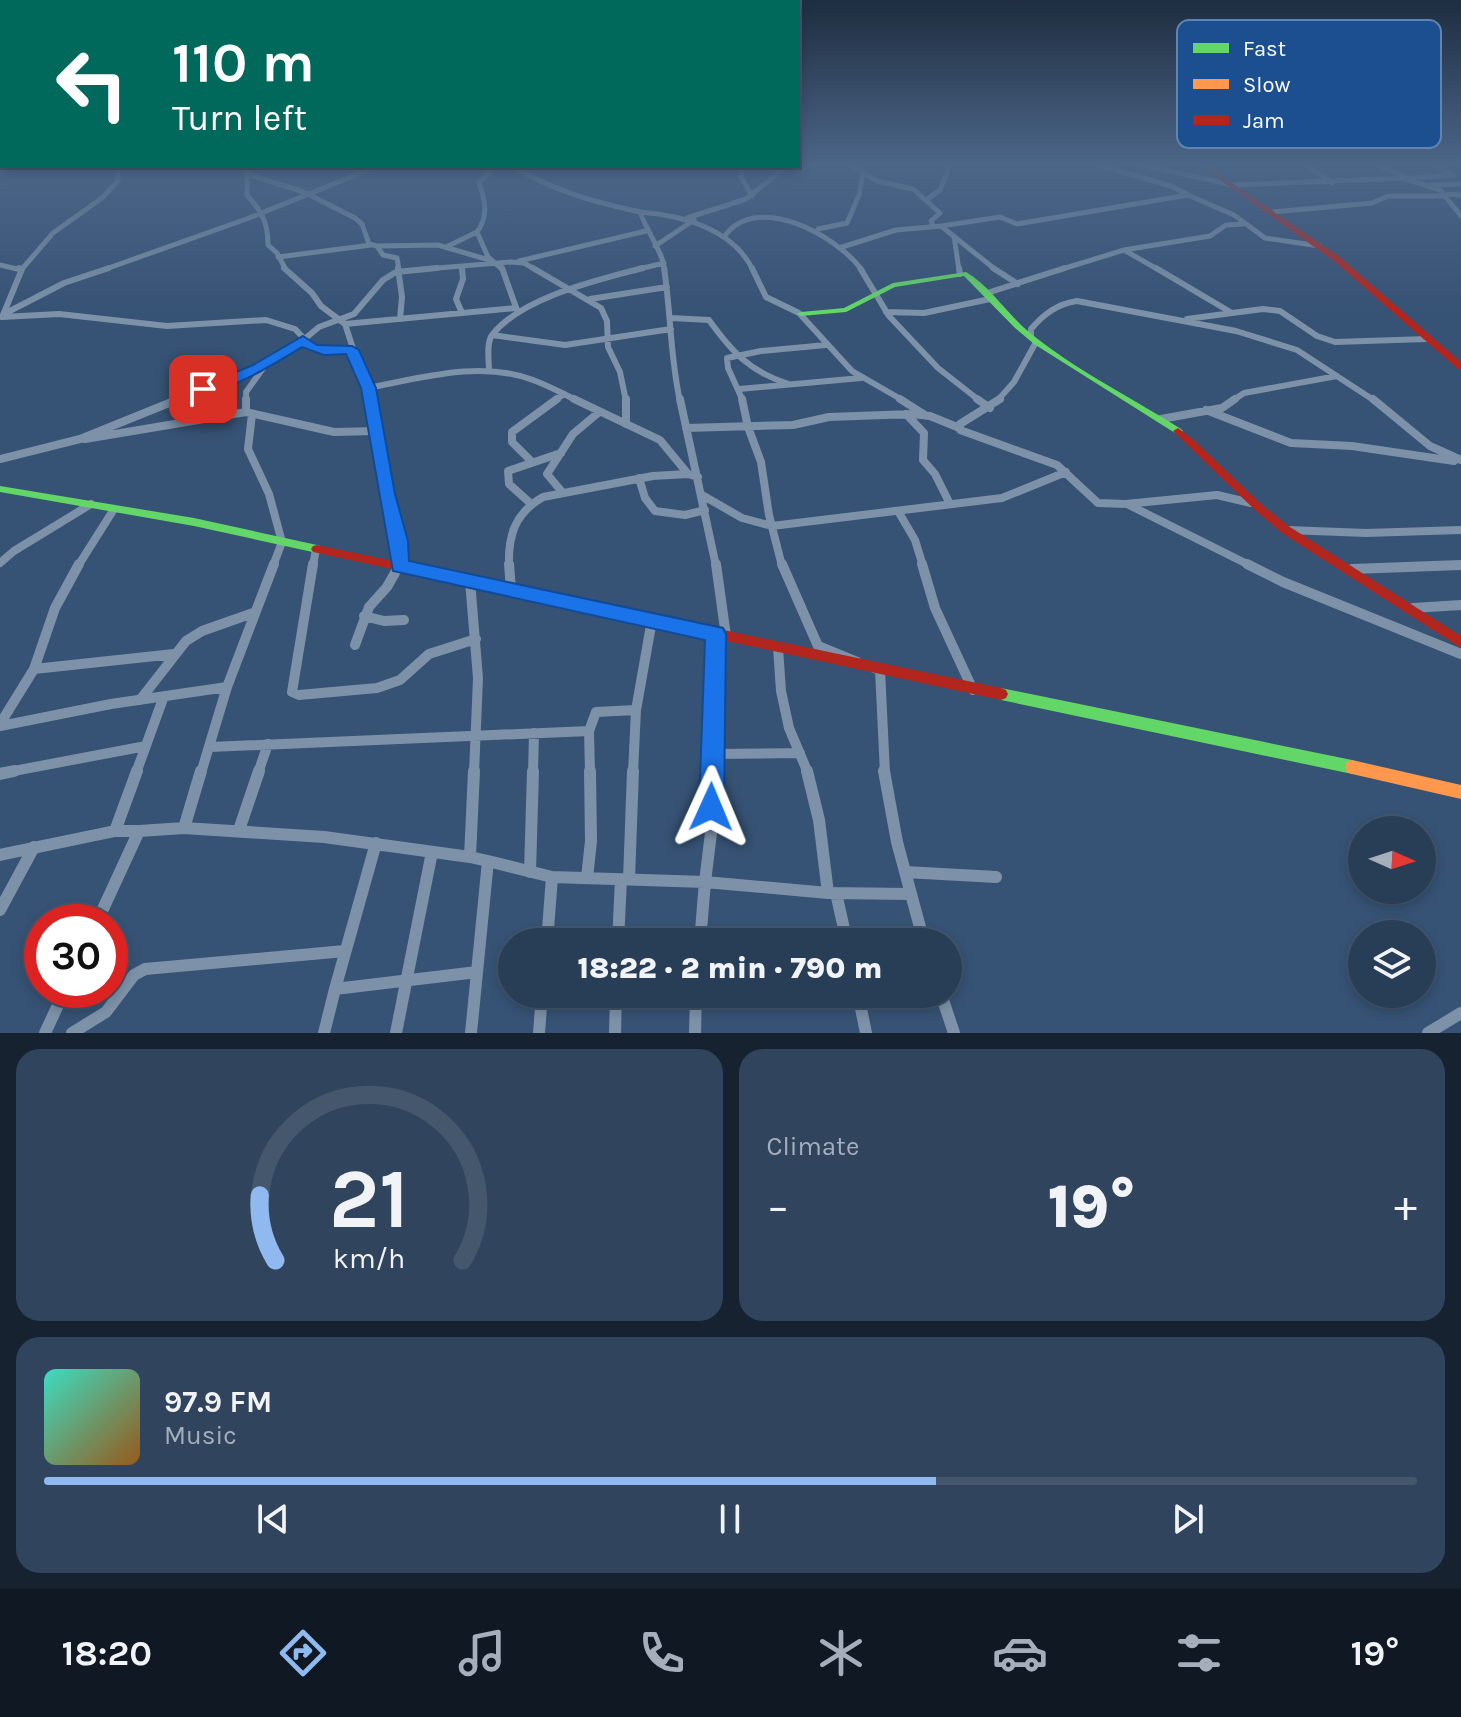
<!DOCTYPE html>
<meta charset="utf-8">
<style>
:root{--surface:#283e57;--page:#30455d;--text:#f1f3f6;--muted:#a5aeba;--line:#44576d;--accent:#90b9f0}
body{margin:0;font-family:Karla,sans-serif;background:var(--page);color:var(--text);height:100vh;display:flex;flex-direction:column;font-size:30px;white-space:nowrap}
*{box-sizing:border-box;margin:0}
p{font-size:26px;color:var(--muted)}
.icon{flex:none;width:44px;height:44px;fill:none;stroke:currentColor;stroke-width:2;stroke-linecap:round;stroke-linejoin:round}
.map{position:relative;height:1033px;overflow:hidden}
.sheet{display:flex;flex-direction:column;gap:16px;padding:16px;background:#162230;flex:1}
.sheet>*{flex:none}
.banner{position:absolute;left:0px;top:0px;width:800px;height:168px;box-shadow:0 4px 12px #0003,0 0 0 2px var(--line);background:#00695c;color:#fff;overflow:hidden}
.needle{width:52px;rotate:93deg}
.fabs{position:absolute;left:1348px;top:816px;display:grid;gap:16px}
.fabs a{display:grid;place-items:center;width:88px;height:88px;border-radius:50%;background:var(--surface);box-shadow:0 4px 12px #0003,0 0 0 2px var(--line);font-size:40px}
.speed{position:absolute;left:24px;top:904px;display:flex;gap:16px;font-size:40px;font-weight:700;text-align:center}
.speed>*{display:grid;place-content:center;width:104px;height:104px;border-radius:50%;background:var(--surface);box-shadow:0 4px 12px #0003,0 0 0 2px var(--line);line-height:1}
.speed .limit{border:12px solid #d22;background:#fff;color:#111}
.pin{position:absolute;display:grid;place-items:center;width:68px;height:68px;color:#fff;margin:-34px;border-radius:16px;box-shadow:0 4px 12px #0006}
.me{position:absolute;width:88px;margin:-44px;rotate:1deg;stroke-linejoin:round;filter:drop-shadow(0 0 6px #0008)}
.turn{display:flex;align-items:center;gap:28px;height:168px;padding:0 40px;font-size:36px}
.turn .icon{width:104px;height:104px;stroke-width:2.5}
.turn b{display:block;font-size:56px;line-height:68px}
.big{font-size:60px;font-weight:800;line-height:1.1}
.sheet .card{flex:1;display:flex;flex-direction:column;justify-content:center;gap:12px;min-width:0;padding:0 28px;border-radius:24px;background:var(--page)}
.sheet .dial{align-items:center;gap:0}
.dial svg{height:208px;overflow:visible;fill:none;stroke:var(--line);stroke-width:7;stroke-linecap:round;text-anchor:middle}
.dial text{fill:var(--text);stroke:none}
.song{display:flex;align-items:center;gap:24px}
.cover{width:96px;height:96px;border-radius:12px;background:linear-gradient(135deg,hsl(170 70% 55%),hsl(30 70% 35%))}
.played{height:8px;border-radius:4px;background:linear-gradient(90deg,var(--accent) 65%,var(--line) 65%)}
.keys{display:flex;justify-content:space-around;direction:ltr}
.heat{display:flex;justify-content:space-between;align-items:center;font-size:44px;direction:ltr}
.sheet .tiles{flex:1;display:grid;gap:16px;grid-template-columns:1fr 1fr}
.card:last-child{grid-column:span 2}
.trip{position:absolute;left:498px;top:928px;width:464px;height:80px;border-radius:40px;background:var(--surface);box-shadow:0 4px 12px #0003,0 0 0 2px var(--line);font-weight:800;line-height:80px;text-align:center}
.menu{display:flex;height:128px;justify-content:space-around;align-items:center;background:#101923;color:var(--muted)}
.menu .icon{width:56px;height:56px}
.menu .on{color:var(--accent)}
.menu b{font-size:36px;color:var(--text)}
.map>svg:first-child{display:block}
</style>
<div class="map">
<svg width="1461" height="1033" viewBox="0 0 1461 1033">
<rect width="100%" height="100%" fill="#365274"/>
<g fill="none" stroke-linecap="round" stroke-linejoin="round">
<path stroke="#7d92a8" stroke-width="5" d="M851,165L877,181L913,189L940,213L931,221L933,226
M1098,165L1171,186L1187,194
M1142,165L1233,185L1407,178L1378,165
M1306,165L1332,183
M247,166V195C262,212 268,222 268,245L277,253L286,270
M498,166L479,182C485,200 489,216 477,232L488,257L503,270
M512,166C557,192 590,201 640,212C647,232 662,250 665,270
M742,166L741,177L752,196
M247,174L304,192L355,218L362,224L369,244L377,246L383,255L397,258L399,270
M1411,178L1454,175L1436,165
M1406,179L1440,190L1461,216
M1430,185L1461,184
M1444,194L1461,195
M926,200L940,190L950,165
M640,212C682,215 733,229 753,270
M1272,212L1372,203L1388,196H1445
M687,218L746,199L787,166
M941,226L1000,217L1017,224L1188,195L1234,215L1265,238L1320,246
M818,229L847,223L859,195L863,173
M954,236L959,270
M724,237C756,191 836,235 862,270
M377,246L438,245L489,260
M655,246L694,220
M446,247L477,232
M839,248L896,230L941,226L996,270
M1124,250L1159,270
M278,257L371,245
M519,261L646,231
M0,265L21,270
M462,267V270
M22,269L53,233L102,198L118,181L117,166
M103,270L249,218L378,166
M414,270L511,262L524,263L536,270
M635,270L664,263
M1059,270L1124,250L1210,236L1226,225L1244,224"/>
<path stroke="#7d92a8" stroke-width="6" d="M284,268L312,293L321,306L345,324L370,401
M398,268L402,297L400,319
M502,268L518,313
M533,268L601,308L607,321L608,347L620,372L626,401
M664,268C671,313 670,357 680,401
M752,268L766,297L799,313L852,371L904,401
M860,268L889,316L938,368L980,401
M959,268L960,274
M993,268L1018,284
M1156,268L1232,313L1187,319
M987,293L1065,268
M590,299L667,287
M886,312L924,313L990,299
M462,313L456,299L463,279L462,268
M1232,313L1263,309L1280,311L1317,336L1335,342L1427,339
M4,314L64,283L109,268
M3,315L22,269L19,268
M2,317L59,314L167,326L266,320L295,329L313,348L352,350
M671,318L709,320C732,352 750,372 789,384
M345,324L516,308
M492,335L565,345L671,329
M1031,335V329C1044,314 1057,304 1077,301L1236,331L1297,350L1375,401
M489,371C489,361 486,343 492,335C522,297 598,280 643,268
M368,388C421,378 481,360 533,380C549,386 564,394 578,401
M739,389L861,378
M174,401L258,368L301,342L319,327L354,314L383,280L396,272L437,268
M246,401V392L264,367
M554,401L564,394
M743,401L728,368L727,358L761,351L826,345
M997,401L1014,382L1036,342
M1232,401L1244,393L1337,376"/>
<path stroke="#7d92a8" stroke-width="8" d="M246,399V412L334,432L377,431
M370,399L386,494L399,541L400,566
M574,399L660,440L688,474L698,477
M626,399V424
M680,399L716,566
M742,399L748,427L761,462L769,515L782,566
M900,399L925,415
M977,399L990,408
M1000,399L960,424V430L1057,465L1098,503L1126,504L1217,495L1251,503
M1373,399L1430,446L1461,460
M1206,410L1291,443L1352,446L1454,461
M252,414L248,449L269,494L282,542L273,566
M906,414L924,433L923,460L935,474L950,504
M1161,419L1222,408L1235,399
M686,428L793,425L829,417L912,414L930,416L957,427
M85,439L246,412
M0,459L80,439L179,399
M532,462L512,442V432L557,399
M639,478L645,498L655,511L685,515L705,510
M563,493L547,474L573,434L598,413
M702,495L742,518L772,526L1002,498L1066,472
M529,502L509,484L508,471L561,453
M1127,504L1251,566
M898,511L915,540L923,566
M1288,530L1366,533L1461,530
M0,563L14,551L91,504
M78,566L114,509
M313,566L316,549
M509,566C508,535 515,513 543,497L653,476L688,474
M1430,566L1461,565"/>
<path stroke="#7d92a8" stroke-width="10" d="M313,564L292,692L299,695L377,688L400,680L429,654L476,639
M509,564L511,590
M716,564L726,636
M782,564L818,646L857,662
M922,564L935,608L973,690
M1247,564L1283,582L1461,654
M1352,569L1461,565
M470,581L478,678L474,773
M1413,608L1461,605
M364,616L384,621L404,620
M355,645L369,607L387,587L400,564
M778,648L781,691L789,728L808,773
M874,668L880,670L885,773
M34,669L174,654
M140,700L186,641L202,631L253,613
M0,724L34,669L55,608L79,564
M0,726L111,704L227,687
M589,731L596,712L636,710
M210,747L589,731L590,773
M713,754L800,753
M3,773L146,746
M136,773L164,696
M201,773L227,687L274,564
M258,773L268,744
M533,773L534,733
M633,773L636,710L652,620
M712,773L716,634"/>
<path stroke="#7d92a8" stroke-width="12" d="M201,771L184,828L324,837L470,857
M713,771L711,833L705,882L828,893L909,894
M807,771L819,820L828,893
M884,771L897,842L924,942
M0,774L14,771
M239,830L259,771
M115,831L137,771
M0,855L115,831H139
M488,861L552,877L705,882L700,942
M530,872L533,771
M905,872L996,877
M587,878L591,841L590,771
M629,879L633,771
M836,893L847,942
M0,910L34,847
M97,922L139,831L184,828
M547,942L552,877
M618,942L621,879
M335,989L376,843
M858,994L866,1033
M941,994L954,1033
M45,1033L65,990
M72,1033L106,1012L134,975L145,969L345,951
M324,1033L335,989L477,972
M396,1033L432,852
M471,1033L488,861L470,857L474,771
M539,1033L542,994
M615,1033L616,994
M695,1033L696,994
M1428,1033L1461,1013"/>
<path fill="#63d668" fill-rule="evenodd" d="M966,272C990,286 1007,314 1029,332C1075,370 1131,397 1181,429L1183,431L1181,433H1175L1034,344L1015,328L964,276L895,287L846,312L801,316L797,314L801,312L844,308L893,283Z
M0,486L194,518L317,545L321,546L323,549L321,552L317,553L194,526L0,492Z
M1001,688L1352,760L1357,762L1359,767L1357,772L1352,774L1001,700L996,698L994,694L996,690Z"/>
<path fill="#ff974d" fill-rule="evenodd" d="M1352,760L1461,785V799L1352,774L1347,772L1345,767L1347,762Z"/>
<path fill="#b3261e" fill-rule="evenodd" d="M1199,165H1206L1340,257L1461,362V370L1458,369L1334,261Z
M1178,428L1195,441L1261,504L1290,527L1461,636V648L1282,533L1254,509L1175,433L1173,431Z
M317,545L1001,688L1006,690L1008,694L1006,698L1001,700L313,552L311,549L313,546Z"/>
</g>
<linearGradient id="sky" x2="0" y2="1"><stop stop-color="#1e2d40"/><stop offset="0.53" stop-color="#4c6688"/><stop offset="1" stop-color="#4c6688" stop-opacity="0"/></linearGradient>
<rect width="1461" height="310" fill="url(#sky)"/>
<path fill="#1a73e8" stroke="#114b97" stroke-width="2" d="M303,336L317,345L352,346L359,350L376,388L395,494L408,541L409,561L723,628L726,634L724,807L720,815L711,818L702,815L699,807L705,640L393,571L361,388L346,354L324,355L302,347C281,360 222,397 198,392L196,389L253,365Z"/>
<rect x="1177" y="20" width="264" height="128" rx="12" fill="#1b4f8f" stroke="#5f84b1" stroke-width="2"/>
<rect x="1193" y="43" width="36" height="10" fill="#63d668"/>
<rect x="1193" y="79" width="36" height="10" fill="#ff974d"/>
<rect x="1193" y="115" width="36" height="10" fill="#b3261e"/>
<g font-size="22" fill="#fff">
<text x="1243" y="56">Fast</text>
<text x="1243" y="92">Slow</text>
<text x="1243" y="128">Jam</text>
</g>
</svg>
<div class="fabs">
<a><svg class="needle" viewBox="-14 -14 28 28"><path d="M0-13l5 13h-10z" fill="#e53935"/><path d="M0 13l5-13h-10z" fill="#a5aeba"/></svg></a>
<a><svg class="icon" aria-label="layers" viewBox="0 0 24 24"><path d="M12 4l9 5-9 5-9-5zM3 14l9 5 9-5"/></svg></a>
</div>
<div class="speed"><div class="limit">30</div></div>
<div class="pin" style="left:203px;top:389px;background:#d93025"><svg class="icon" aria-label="arrive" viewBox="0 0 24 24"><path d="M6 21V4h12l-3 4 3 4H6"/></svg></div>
<svg class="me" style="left:711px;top:807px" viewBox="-20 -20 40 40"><path d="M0-17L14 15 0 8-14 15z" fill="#1a73e8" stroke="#fff" stroke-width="4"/></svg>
<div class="trip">18:22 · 2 min · 790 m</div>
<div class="banner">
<div class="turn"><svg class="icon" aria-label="left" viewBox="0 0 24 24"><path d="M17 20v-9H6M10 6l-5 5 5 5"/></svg><div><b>110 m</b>Turn left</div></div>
</div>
</div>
<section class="sheet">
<div class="tiles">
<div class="card dial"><svg viewBox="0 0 100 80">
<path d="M14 69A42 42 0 1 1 86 69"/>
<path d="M14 69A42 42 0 0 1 8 44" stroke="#90b9f0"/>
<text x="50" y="56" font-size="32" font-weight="700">21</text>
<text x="50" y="72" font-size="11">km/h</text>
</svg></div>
<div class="card"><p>Climate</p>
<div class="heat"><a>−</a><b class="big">19°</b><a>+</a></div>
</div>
<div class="card">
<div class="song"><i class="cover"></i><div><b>97.9 FM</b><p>Music</p></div></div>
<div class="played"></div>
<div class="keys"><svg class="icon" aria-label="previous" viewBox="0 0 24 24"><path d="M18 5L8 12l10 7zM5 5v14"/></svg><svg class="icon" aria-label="pause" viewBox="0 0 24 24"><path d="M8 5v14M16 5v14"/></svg><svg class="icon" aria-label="next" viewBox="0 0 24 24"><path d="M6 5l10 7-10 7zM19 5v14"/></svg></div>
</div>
</div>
</section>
<nav class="menu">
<b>18:20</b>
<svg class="icon on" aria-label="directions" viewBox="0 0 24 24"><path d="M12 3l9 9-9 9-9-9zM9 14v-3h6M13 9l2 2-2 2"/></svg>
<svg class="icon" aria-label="music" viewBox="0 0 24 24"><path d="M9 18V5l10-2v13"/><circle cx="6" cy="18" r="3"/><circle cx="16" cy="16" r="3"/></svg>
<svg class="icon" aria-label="phone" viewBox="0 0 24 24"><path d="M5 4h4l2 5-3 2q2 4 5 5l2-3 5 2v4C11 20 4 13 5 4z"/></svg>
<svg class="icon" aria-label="climate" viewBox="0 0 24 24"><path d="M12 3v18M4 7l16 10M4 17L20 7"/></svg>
<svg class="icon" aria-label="car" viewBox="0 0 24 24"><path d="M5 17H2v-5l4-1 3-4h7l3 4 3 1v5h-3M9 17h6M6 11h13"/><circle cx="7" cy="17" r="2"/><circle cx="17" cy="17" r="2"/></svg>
<svg class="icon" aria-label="filters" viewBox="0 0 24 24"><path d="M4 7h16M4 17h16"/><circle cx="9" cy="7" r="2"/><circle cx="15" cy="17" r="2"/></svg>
<b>19°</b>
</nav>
